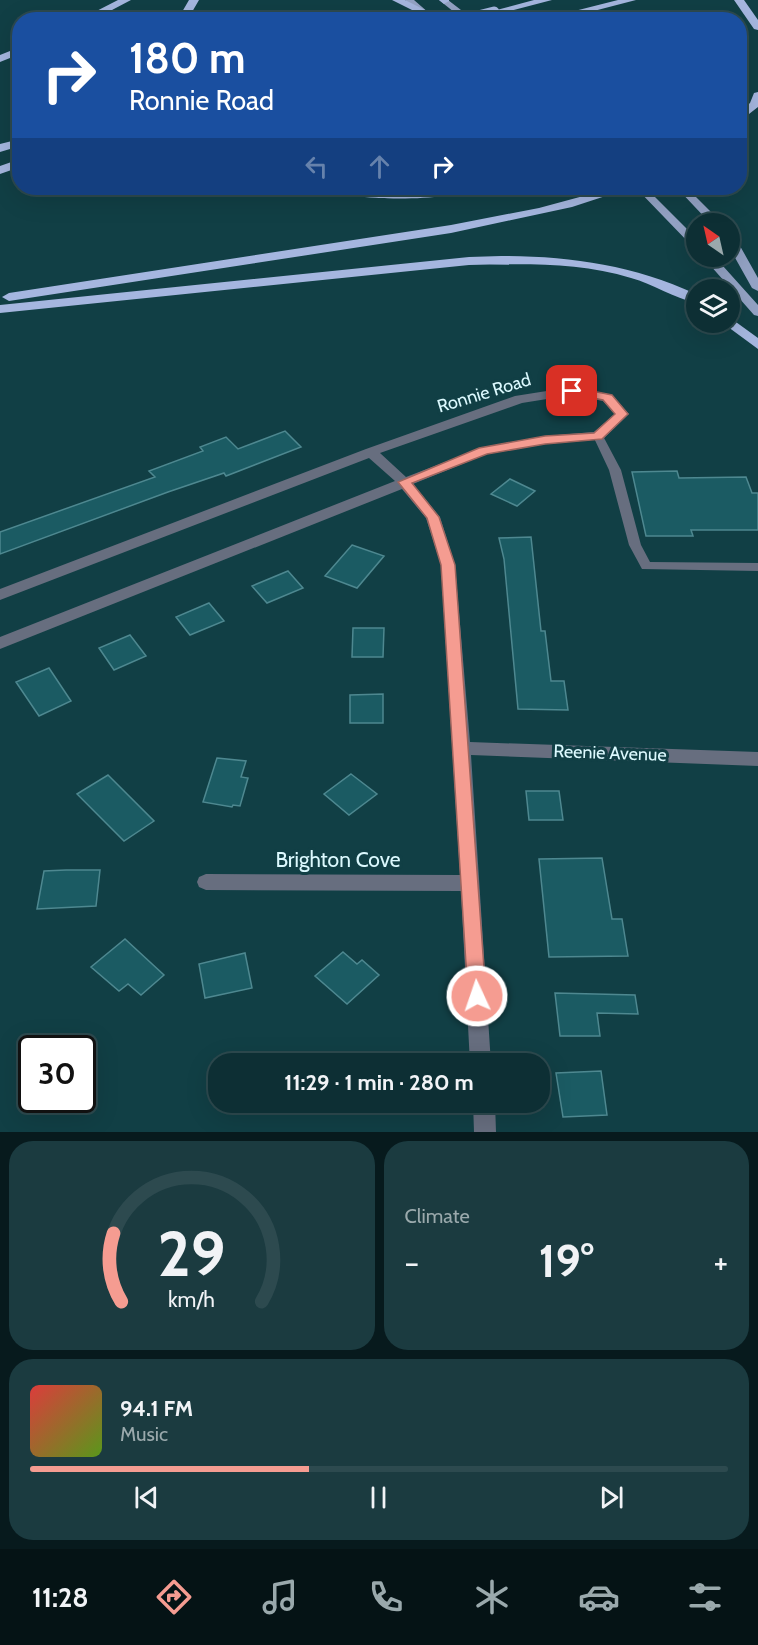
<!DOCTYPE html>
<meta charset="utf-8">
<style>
:root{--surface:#0d2f34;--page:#1b3b40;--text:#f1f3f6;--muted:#9aa9ac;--line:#2d4a4f;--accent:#f59c91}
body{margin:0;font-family:Cabin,sans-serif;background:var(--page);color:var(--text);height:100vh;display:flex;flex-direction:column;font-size:22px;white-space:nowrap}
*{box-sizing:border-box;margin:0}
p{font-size:20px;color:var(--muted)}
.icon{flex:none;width:33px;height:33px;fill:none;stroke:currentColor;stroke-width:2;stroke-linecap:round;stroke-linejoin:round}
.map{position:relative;height:1132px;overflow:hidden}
.panel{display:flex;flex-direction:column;gap:9px;padding:9px;background:#071a1d;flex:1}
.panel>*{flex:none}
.hud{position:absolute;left:12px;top:12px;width:735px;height:183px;border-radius:24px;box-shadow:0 6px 24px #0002,0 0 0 2px var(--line);background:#1a4fa0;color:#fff;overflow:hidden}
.needle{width:39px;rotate:326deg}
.controls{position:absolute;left:686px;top:213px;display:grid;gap:12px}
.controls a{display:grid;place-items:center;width:54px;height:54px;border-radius:50%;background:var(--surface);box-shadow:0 6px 24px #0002,0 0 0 2px var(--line);font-size:30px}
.speed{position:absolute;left:18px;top:1035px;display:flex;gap:12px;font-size:30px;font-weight:700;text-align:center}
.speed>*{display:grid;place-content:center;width:78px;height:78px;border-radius:50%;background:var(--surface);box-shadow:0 6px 24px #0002,0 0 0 2px var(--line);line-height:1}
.speed .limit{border:3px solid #111;border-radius:9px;background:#fff;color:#111}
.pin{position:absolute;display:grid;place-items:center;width:51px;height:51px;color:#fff;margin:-26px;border-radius:12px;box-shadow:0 3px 9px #0006}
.me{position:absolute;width:66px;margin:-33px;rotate:357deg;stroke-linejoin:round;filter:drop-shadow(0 0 4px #0008)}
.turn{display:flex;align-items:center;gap:21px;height:126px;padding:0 18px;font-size:27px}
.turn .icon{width:78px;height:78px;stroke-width:2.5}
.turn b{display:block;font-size:42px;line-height:51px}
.lanes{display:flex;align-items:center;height:57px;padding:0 18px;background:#0003;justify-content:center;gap:30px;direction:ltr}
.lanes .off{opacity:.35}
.big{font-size:45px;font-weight:700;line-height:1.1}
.panel .widget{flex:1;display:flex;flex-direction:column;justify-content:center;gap:9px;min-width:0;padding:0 21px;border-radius:24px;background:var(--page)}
.panel .dial{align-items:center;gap:0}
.dial svg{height:156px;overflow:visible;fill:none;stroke:var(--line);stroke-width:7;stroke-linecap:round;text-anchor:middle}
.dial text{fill:var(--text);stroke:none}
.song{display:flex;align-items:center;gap:18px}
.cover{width:72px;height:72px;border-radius:9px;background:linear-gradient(135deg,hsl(0 70% 55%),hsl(90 70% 35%))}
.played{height:6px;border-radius:3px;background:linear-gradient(90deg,var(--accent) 40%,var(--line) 40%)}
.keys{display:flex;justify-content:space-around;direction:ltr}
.heat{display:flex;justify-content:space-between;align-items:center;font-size:33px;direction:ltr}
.panel .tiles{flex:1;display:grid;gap:9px;grid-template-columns:1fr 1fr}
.widget:last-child{grid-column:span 2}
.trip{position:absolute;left:208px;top:1053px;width:342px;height:60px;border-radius:24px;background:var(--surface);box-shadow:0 6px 24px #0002,0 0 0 2px var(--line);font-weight:700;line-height:60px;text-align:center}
.tabs{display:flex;height:96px;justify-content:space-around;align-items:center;background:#051315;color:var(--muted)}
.tabs .icon{width:42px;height:42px}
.tabs .selected{color:var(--accent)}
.tabs b{font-size:27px;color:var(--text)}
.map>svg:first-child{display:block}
</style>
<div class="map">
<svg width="758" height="1132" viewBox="0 0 758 1132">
<rect width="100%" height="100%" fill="#113f45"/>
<path fill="#1b5b63" stroke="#4e8890" stroke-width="1.5" d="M285,431L301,447L226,476L224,473L168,492L0,554V532L155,477L149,471L203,451L200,447L226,437L238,449Z
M677,471L679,478L746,477L752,493H758V530H691L693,536H646L632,472Z
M510,479L535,491L517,506L491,494Z
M531,537L541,631H545L551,681H564L568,710L518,709L504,559L499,538Z
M352,545L384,556L357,588L325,576Z
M288,571L303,588L267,603L252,586Z
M209,603L224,621L190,635L176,617Z
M353,628H384L383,657H352Z
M130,635L146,656L114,670L99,648Z
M49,668L71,701L39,716L16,682Z
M383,694V723H350V695Z
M217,758L246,761L241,777L248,778L240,806L233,805L232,807L203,802Z
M351,774L377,794L349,815L324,794Z
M108,775L154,821L124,841L77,794Z
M526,791H559L563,820H529Z
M602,858L612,919H622L628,956L549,957L539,859Z
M66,870H100L96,906L37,909L44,871Z
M125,939L164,975L141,995L128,984L119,991L91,967Z
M343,952L357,964L362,960L379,975L347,1004L315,976Z
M245,953L252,988L205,998L199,964Z
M555,993L635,995L638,1014L597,1013L600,1036H560Z
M601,1071L607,1115L563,1117L556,1073Z"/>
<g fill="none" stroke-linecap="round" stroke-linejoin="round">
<path fill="#676e7f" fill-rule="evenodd" d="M598,433L603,436L621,470L641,545L650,562L758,563V571L642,569L629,545L609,470L593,436Z"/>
<path fill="#676e7f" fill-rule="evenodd" d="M572,387L612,395L629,414L603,439L545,444L487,454L413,484L440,517L455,565L470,742L758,752V766L471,755L491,1064H470L461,891L206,890L199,887L197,882L199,877L206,874L460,875L441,565L426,518L402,489L0,649V637L395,481L369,458L0,600V589L366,449L515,396ZM572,395L603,401L615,414L594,432L545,436L484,447L406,477L380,453L522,403Z
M473,1102H495L496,1132H474Z"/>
<path fill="#93a2c4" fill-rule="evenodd" d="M405,0H414L437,20H427Z
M439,0H448L474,20H464Z
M636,188H646L696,238V247L692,246Z
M677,188H687L723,224H711Z
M729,234L735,237L758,278V291L752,288L729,247Z
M702,256H714L758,305V316L754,315Z"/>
<path fill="#a5b6df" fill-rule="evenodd" d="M118,0H131L93,20H79Z
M189,0H199L192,12L199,20H188L182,12Z
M392,0H405L427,11L418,13Z
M439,0H449V1L444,4Z
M534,0H552L494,15L489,12Z
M618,0H636L559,20H539Z
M734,0H744L758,20V30L754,29Z
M20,47V54L0,62V55Z
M758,92V107L740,121V112L750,103L754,93Z
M20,139V146L0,152V144Z
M20,159V167L0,174V166Z
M328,188L399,190L471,188C456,202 343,202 328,188Z
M613,188H630L572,207L451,233L9,301L2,297L9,293L451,225L539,208Z
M501,256C570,256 632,265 696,294V303C674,298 653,284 631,278C578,262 524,264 469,265L0,313V305L469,257Z
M729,317L758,338V349L724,324L729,322Z"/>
<path stroke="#a5b6df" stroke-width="11" d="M462,20L494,12"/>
</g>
<path fill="#f59c91" stroke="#9f655e" stroke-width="1.5" d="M572,387L612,395L628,414L602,439L545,444L487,454L412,483L439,517L455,565L486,996L484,1002L477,1004L471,1002L468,996L441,565L427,518L398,482L479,448L545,436L594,433L615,414L603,400L567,393L566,391Z"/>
<g text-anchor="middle" stroke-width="6" stroke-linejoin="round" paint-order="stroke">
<g font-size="18" fill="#dcf9fe" stroke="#113f45">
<text transform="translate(484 393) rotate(-17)" y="6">Ronnie Road</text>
<text transform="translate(610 753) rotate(2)" y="6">Reenie Avenue</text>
</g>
<g font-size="21" fill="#dcf9fe" stroke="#113f45">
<text x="338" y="867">Brighton Cove</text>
</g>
</g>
</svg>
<div class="controls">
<a><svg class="needle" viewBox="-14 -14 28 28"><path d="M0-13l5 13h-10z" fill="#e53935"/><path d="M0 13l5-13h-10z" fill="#9aa9ac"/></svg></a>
<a><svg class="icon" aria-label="layers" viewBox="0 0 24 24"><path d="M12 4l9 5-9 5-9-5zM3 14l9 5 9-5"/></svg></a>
</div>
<div class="speed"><div class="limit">30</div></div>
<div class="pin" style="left:572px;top:391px;background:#d93025"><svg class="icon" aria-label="arrive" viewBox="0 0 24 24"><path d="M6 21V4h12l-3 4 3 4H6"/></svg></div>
<svg class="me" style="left:477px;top:996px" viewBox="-20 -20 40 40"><circle r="17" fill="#f59c91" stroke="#fff" stroke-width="3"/><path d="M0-11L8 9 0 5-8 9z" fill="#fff"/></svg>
<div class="trip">11:29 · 1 min · 280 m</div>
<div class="hud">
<div class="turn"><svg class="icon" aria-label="right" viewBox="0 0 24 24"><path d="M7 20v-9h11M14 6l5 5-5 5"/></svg><div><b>180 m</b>Ronnie Road</div></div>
<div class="lanes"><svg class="icon off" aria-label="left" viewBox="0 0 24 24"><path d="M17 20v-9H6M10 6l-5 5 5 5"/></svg><svg class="icon off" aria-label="ahead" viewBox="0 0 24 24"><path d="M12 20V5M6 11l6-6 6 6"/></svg><svg class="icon" aria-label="right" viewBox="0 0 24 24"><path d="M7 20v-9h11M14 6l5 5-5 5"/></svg></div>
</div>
</div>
<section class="panel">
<div class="tiles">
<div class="widget dial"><svg viewBox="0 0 100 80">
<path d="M14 69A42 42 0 1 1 86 69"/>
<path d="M14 69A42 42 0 0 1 10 34" stroke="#f59c91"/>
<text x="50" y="56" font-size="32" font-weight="700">29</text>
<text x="50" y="72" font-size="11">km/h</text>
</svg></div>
<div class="widget"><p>Climate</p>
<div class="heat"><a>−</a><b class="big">19°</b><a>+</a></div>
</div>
<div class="widget">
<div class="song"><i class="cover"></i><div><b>94.1 FM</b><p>Music</p></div></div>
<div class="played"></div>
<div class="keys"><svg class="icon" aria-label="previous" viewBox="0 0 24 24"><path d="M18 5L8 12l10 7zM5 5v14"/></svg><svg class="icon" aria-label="pause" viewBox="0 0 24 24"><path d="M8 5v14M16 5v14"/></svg><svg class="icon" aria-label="next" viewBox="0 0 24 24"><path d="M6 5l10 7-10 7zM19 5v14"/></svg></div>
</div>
</div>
</section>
<nav class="tabs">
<b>11:28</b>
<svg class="icon selected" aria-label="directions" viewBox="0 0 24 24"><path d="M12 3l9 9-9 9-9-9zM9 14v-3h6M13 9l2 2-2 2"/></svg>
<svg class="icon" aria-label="music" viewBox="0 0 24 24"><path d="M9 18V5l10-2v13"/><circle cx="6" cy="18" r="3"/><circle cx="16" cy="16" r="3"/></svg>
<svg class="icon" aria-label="phone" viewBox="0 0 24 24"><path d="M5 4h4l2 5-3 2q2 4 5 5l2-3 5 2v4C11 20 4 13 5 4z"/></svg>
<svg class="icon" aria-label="climate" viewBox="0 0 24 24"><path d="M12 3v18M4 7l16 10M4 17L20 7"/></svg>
<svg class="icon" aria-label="car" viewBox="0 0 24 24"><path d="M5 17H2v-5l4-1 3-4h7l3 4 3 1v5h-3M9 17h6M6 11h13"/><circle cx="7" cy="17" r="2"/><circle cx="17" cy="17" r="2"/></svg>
<svg class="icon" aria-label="filters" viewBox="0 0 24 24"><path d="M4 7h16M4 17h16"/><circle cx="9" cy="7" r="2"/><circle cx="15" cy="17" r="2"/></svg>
</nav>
